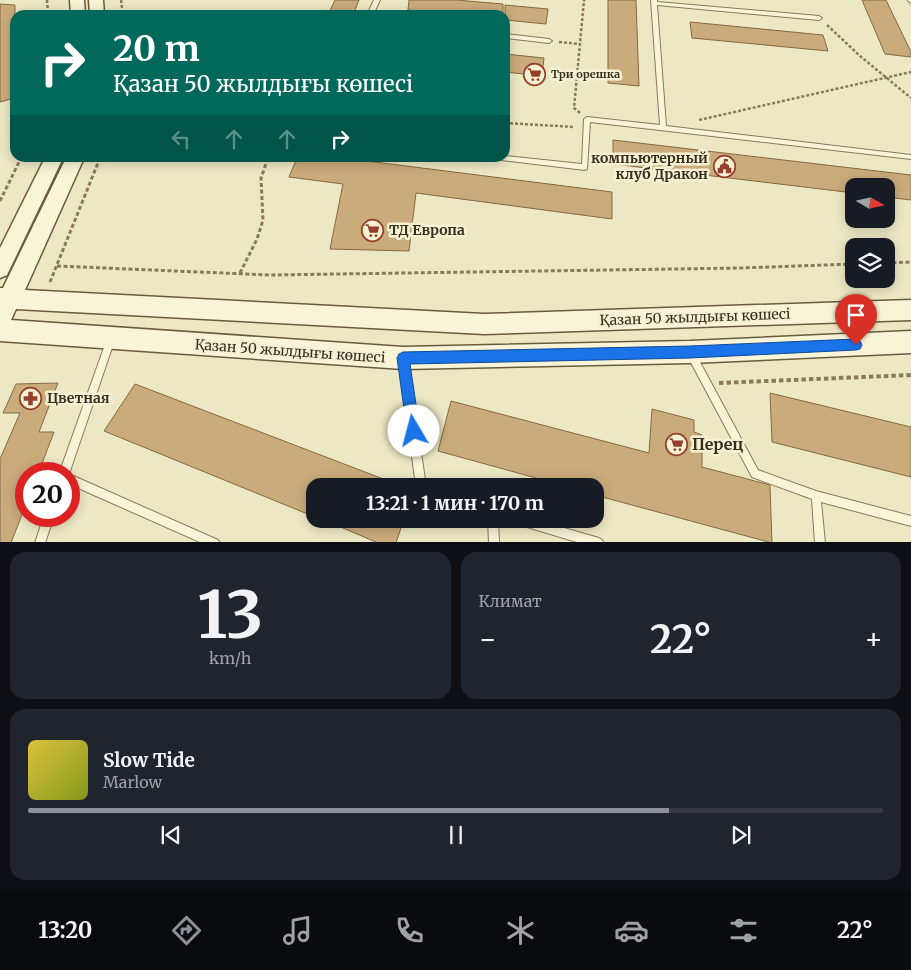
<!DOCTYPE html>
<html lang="ru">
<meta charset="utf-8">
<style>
:root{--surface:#171b24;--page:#20242c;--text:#f1f3f6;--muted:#9ea1a6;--line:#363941;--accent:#8c9099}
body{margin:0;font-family:Merriweather,serif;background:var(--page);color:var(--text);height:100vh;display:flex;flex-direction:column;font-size:19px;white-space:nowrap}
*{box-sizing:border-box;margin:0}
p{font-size:16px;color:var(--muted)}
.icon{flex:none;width:28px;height:28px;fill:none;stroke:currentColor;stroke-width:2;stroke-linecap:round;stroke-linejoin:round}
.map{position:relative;height:542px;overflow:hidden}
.side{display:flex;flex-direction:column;gap:10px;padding:10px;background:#0d0f14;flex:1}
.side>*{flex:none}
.banner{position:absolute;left:10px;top:10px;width:500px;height:152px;border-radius:15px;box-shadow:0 2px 12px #0003;background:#00695c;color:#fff;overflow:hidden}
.needle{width:32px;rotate:99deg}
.tools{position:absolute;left:845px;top:178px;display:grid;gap:10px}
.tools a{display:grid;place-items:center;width:50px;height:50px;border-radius:10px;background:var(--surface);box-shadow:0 2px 12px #0003;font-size:25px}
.speed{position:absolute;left:15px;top:462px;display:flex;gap:10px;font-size:25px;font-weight:700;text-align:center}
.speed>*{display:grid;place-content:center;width:65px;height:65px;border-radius:50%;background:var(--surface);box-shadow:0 2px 12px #0003;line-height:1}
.speed .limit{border:8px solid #d22;background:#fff;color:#111}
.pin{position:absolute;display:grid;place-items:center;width:42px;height:42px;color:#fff;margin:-51px -21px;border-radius:50% 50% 50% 0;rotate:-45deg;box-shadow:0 0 5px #0007}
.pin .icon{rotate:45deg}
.me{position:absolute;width:55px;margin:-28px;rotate:352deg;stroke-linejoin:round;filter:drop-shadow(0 0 4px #0008)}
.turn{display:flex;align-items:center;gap:18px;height:105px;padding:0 20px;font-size:22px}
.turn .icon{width:65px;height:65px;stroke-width:2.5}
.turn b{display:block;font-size:35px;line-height:42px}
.lanes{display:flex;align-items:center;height:48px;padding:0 20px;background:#0003;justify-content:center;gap:25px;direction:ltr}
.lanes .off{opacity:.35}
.big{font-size:38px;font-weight:700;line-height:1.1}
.side .tile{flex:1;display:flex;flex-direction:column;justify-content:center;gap:8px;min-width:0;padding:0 18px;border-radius:15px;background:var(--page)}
.side .dial{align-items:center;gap:0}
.dial b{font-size:65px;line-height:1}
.song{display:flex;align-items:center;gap:15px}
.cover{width:60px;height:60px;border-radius:8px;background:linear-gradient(135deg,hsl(50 70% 55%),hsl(70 70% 35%))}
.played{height:5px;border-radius:2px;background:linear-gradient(90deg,var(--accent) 75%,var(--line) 75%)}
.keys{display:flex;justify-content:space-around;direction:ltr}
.heat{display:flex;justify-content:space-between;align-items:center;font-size:28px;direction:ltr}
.side .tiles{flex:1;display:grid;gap:10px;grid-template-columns:1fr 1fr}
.tile:last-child{grid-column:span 2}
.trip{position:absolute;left:306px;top:478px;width:298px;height:50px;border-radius:15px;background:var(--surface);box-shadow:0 2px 12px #0003;font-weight:700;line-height:50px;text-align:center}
.tab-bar{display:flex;height:80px;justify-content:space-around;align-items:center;background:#090b0e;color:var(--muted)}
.tab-bar .icon{width:35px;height:35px}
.tab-bar .on{color:var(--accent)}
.tab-bar b{font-size:22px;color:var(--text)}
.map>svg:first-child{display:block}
</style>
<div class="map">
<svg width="911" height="543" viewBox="0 0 911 543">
<rect width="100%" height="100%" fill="#ede8c4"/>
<path fill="#caab7b" stroke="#866941" d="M335,0H359L353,15H328Z
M409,0H456L503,4V15H455L408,10Z
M608,0H636L639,86L608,83Z
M862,0H886L911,52V57L885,54Z
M0,4L15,5V98L0,102Z
M505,5L548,9L546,24L505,20Z
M690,22L823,35L828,51L692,38Z
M505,54L544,58L542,76L505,72Z
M613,140L911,175V200L886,197V186H854V193L613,164Z
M297,158H343L612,192V219L416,193L409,251L330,249L343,184L289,177Z
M58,383L39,432H54L38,474H26V504L11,543H0V459L20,413H3L16,384Z
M135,384L399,485V486H315V517L104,431Z
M770,393L911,427V477L772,442Z
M451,401L649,453L652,409L694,420V432L702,435V467L770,485L772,543L595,495V486H565L438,451Z
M322,519H404L396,543H378Z"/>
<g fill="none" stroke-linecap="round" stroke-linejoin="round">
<defs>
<path id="lane" d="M374,0H380L373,15H367Z
M651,0H657V2L819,16L822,18L819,20L657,5L666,126L911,155V159L590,122L587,169L585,170L501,160L500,158H505V156L582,164L584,119L587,117L660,125Z
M908,0H911V3L909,2Z
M505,34L549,39L552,41L549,43L505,38Z
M111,335L114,336L115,339L69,474H59L107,339L108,336Z
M691,350L694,351L758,470L816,491L911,516V526L821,502L825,543H815L812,499L752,477L688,357L687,354L688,351Z
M403,356L406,357L407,360L426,486H416L399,360L400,357Z
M69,474L218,540L220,543H202L69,484Z
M44,516H54L45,543H35Z
M488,519H498L499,543H489Z
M512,519H533L599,538L602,540L604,543H580L517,524L514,522Z"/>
<path id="secondary" d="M70,0H84L85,15H71Z
M89,0H103L104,15H90Z
M45,158H63L7,275L0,278V248Z
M66,158H84L25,290L484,314L911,300V320L484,334L16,309L11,320L403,347L690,341L911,331V353L690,363L403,369L0,341V288H3Z"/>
</defs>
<use href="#lane" stroke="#877b5b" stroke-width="2"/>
<use href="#secondary" stroke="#695c3e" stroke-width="3"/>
<path stroke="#877b5b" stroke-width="2.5" stroke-dasharray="3 2" stroke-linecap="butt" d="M47,0L48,15
M121,0L123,15
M827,25L860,56L911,98
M559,42L580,44
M580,113L574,108L584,0
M699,120L911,72
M505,123L575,127"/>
<path stroke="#877b5b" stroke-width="3" stroke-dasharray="4 2.5" stroke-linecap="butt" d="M0,201L21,158
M886,263L911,262
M57,266L270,275L741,268L854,264
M240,273L257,239L263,220L261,178L268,158
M50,282L100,158"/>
<path stroke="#877b5b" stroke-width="4" stroke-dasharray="4.5 3" stroke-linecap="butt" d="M719,383L911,375"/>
<use href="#lane" fill="#f8f4d7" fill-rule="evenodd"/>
<use href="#secondary" fill="#f8f4d7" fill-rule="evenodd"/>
</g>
<path fill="#1a73e8" stroke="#114b97" d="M856,339L860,341L862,345L860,349L856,350L690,358L410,364L420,431L418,436L414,438L409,436L407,431L397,358L399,354L403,352L690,346Z"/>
<defs>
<symbol id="supermarket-ring" viewBox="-11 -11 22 22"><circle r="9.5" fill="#f5f1d3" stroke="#953f2c" stroke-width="1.5"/><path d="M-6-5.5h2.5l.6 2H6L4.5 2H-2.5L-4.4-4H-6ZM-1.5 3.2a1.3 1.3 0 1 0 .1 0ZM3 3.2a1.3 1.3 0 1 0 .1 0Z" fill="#953f2c"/></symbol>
<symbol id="civic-ring" viewBox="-11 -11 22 22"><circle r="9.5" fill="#f5f1d3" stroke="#953f2c" stroke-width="1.5"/><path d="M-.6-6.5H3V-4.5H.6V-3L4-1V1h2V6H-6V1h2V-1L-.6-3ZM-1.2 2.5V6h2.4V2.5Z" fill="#953f2c"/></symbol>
<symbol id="pharmacy-ring" viewBox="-11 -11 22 22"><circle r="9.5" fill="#f5f1d3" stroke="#953f2c" stroke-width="1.5"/><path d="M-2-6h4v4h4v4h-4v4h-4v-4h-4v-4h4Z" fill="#953f2c"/></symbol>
</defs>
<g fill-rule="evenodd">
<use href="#supermarket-ring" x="522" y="62" width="25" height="25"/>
<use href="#civic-ring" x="712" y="154" width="25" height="25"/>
<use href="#supermarket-ring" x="360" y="218" width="25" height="25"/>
<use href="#pharmacy-ring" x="18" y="386" width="25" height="25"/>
<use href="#supermarket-ring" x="664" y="432" width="25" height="25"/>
</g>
<g text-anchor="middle" stroke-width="5" stroke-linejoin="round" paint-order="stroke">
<g font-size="11" font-weight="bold" fill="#372f1e" stroke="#f5f1d3" text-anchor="start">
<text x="551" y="78">Три орешка</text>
</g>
<g font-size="14" font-weight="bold" fill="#372f1e" stroke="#f5f1d3" text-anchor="start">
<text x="708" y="163" text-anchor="end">компьютерный<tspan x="708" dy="16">клуб Дракон</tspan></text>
<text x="389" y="235">ТД Европа</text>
<text x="47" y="403">Цветная</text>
</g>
<g font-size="14" fill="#372f1e" stroke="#f5f1d3">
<text transform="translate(695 317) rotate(-2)" y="5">Қазан 50 жылдығы көшесі</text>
<text transform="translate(290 351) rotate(4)" y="5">Қазан 50 жылдығы көшесі</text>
</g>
<g font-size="16" font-weight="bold" fill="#372f1e" stroke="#f5f1d3" text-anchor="start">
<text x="692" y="450">Перец</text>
</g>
</g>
</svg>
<div class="tools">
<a><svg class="needle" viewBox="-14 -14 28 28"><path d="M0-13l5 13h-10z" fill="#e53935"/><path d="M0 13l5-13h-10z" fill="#9ea1a6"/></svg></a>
<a><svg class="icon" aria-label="layers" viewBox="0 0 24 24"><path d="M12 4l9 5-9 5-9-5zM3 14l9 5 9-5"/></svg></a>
</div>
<div class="speed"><div class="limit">20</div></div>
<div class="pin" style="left:856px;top:345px;background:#d93025"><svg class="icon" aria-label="arrive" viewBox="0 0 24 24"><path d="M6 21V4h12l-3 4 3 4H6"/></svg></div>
<svg class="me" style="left:414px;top:431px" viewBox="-20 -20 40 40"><circle r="19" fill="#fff"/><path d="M0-13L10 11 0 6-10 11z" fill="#1a73e8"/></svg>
<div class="trip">13:21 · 1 мин · 170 m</div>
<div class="banner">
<div class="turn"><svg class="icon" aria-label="right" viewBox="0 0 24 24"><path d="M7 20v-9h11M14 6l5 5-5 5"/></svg><div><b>20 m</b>Қазан 50 жылдығы көшесі</div></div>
<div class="lanes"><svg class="icon off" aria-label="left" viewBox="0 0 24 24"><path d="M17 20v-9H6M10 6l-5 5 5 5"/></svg><svg class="icon off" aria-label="ahead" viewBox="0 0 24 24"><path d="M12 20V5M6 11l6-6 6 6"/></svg><svg class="icon off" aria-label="ahead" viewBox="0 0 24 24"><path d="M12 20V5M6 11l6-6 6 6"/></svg><svg class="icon" aria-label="right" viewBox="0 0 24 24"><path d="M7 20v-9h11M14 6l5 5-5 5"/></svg></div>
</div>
</div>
<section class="side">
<div class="tiles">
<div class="tile dial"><b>13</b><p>km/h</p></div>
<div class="tile"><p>Климат</p>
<div class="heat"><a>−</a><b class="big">22°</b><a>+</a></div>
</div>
<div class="tile">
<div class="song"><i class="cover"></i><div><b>Slow Tide</b><p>Marlow</p></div></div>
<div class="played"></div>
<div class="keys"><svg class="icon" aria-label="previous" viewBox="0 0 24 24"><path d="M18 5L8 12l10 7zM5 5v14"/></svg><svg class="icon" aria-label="pause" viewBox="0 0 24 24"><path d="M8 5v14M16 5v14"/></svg><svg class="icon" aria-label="next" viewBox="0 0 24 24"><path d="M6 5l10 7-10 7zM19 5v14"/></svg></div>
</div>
</div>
</section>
<nav class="tab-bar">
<b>13:20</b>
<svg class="icon on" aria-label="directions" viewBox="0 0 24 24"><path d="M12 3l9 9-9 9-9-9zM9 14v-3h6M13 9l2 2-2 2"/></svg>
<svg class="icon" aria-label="music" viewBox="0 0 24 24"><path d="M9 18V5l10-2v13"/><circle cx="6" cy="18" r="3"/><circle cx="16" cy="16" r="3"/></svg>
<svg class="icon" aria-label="phone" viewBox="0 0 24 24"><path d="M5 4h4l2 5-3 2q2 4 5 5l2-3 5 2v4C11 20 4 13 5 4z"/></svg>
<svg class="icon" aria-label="climate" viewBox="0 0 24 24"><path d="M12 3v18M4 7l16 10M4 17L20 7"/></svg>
<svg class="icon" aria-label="car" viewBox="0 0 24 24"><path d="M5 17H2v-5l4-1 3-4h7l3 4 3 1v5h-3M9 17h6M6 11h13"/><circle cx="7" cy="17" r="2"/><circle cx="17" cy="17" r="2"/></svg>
<svg class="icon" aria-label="filters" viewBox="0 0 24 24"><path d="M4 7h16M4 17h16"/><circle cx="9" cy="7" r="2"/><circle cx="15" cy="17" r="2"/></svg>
<b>22°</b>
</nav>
